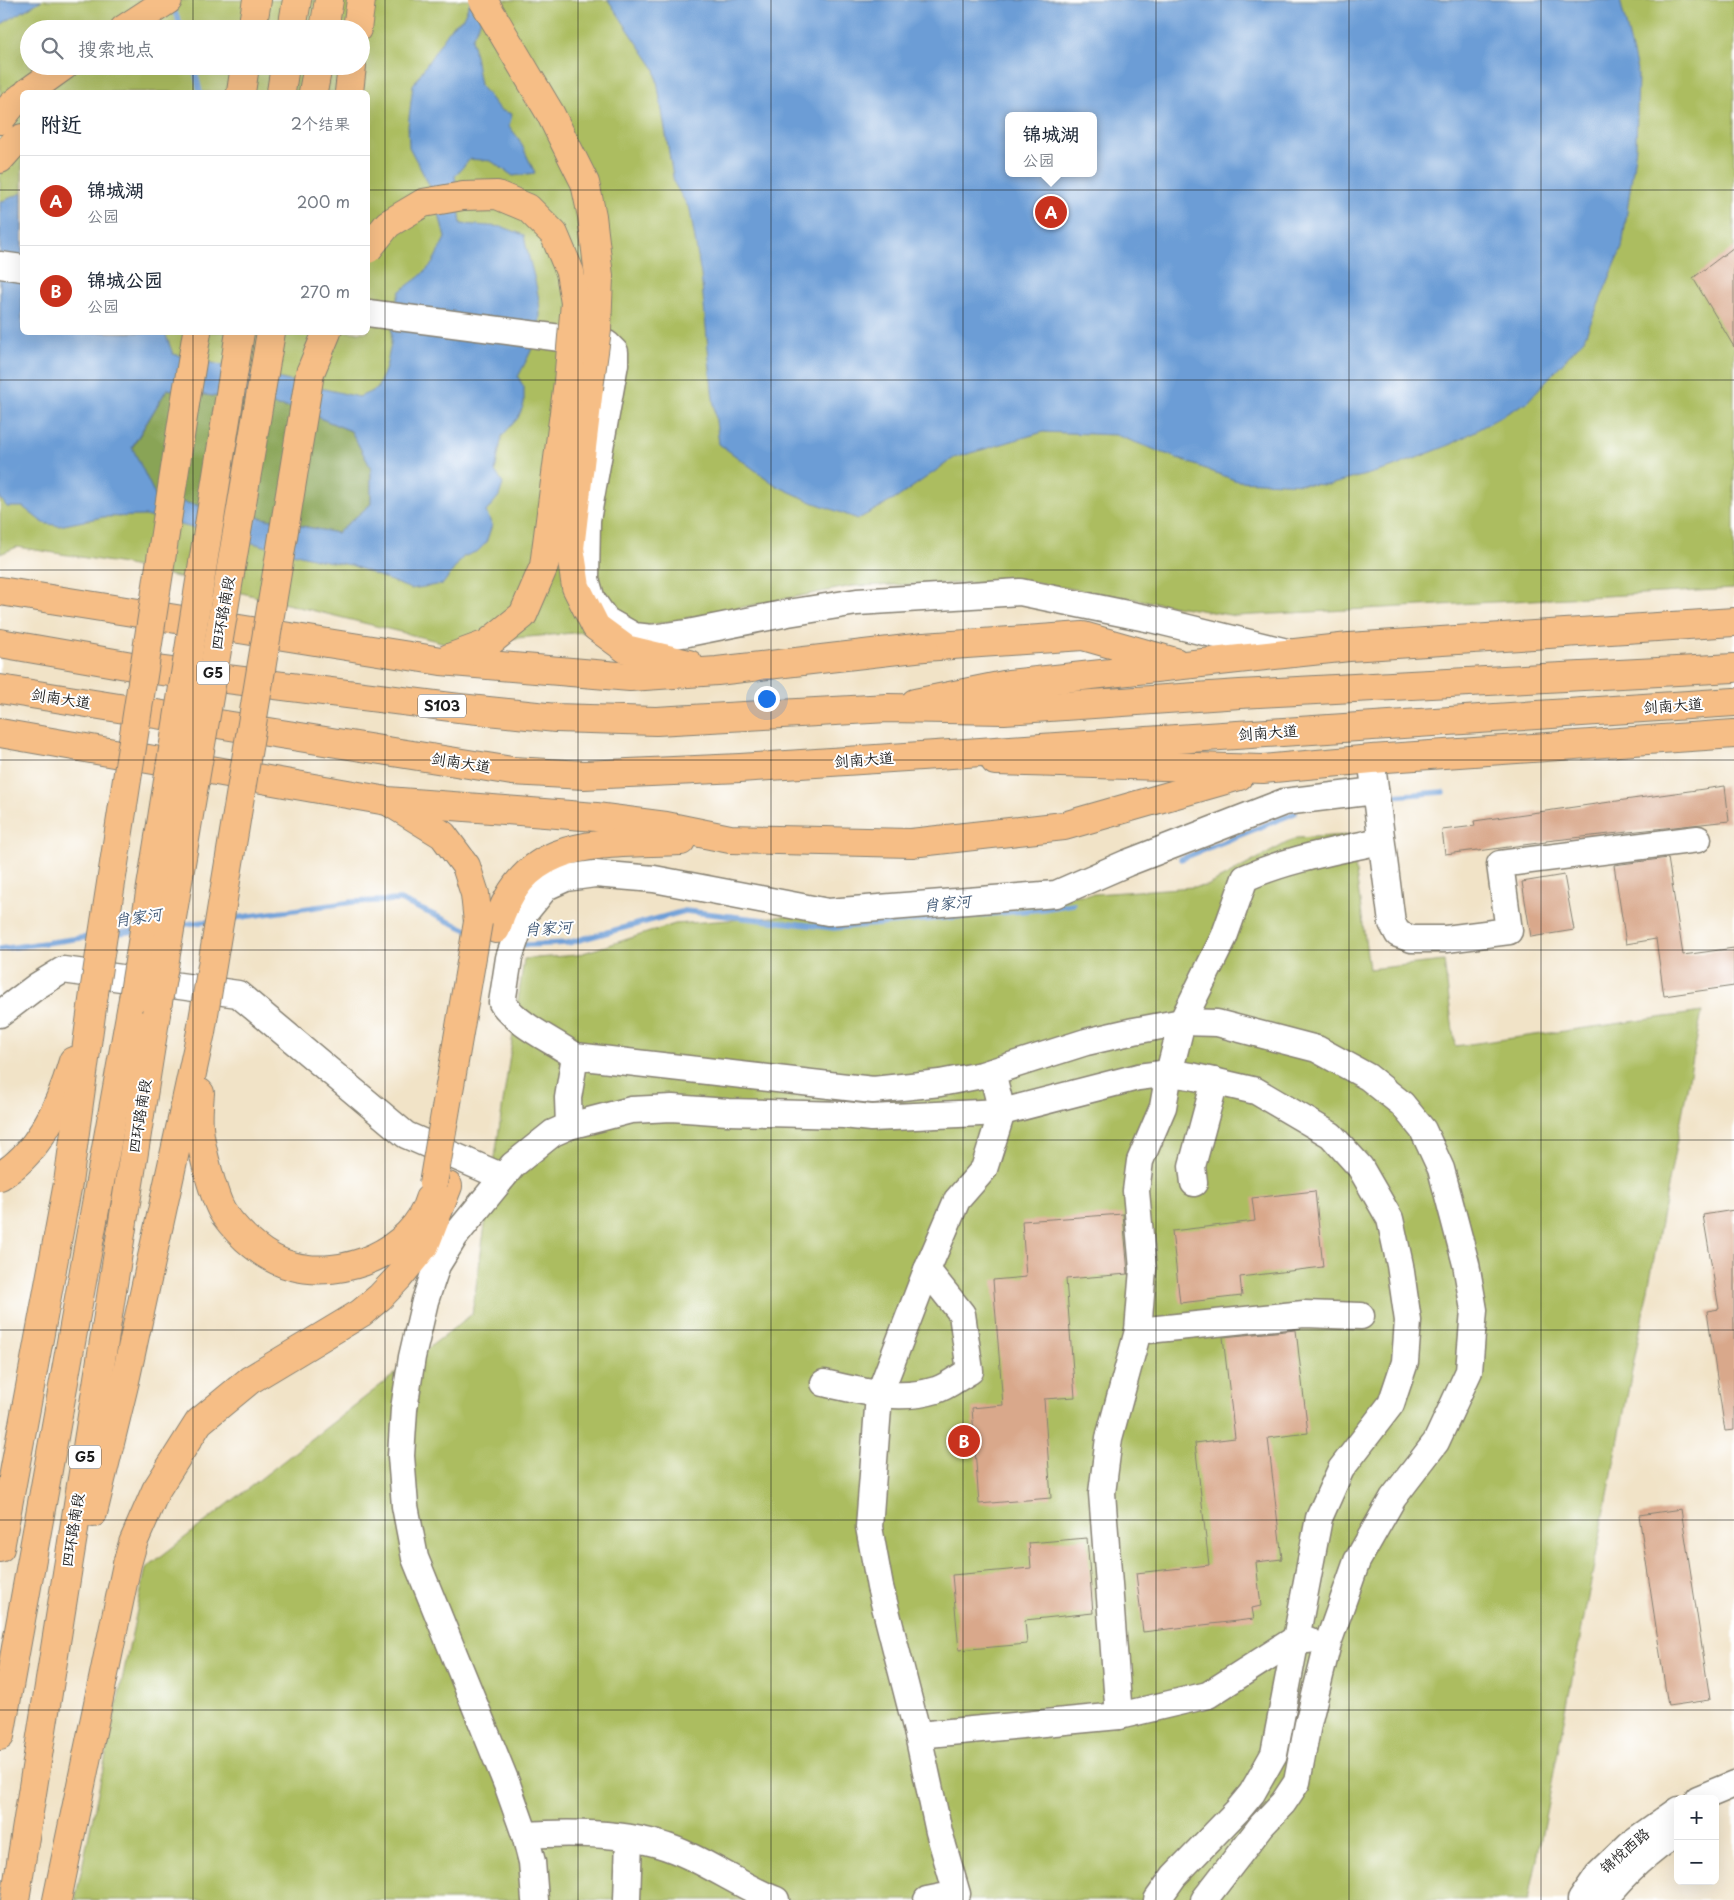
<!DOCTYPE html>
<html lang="zh">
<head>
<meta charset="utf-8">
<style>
  :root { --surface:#fff; --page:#f6f6f7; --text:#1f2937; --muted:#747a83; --line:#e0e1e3; --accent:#c8321e }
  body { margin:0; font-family:"Playpen Sans","LXGW WenKai TC",sans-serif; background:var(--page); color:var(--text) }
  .controls { position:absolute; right:15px; bottom:15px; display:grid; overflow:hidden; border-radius:8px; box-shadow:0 5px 20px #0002 }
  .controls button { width:45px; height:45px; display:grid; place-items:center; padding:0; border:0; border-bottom:1px solid var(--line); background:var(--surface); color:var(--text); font:25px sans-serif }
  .you { position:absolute; left:766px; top:698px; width:18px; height:18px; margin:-12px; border:4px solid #fff; border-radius:50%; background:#1a73e8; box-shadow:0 0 0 8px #1a73e833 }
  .badge { display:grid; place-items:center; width:32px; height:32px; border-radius:50%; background:var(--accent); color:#fff; font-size:16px; font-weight:700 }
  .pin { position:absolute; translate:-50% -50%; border:2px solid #fff; box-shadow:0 1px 5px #0006 }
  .popup { position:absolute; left:1005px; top:112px; width:92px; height:65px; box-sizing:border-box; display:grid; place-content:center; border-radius:8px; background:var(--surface); filter:drop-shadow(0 1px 4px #0005); font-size:16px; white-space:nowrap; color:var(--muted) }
  .popup b { font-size:19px; color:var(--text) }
  .popup::after { content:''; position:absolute; left:50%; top:100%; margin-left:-10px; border:10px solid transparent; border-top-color:var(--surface) }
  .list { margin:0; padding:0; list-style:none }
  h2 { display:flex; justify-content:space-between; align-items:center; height:65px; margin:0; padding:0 20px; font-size:21px }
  h2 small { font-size:16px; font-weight:400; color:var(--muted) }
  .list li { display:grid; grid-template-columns:32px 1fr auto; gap:15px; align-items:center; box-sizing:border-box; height:90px; padding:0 20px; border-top:1px solid var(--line) }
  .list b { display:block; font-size:19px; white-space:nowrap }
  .list p { margin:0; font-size:16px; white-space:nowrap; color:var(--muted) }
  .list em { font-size:16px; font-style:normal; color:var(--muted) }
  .icon { flex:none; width:28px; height:28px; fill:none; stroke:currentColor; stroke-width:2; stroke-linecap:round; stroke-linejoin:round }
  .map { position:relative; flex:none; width:1734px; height:1900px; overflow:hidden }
  .search { position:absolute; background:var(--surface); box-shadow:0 5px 20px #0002; left:20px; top:20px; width:350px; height:55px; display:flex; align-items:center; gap:12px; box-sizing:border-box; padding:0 18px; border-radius:28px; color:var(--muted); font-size:19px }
  .panel { position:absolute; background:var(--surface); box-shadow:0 5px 20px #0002; left:20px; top:90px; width:350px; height:245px; border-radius:8px }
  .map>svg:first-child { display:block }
</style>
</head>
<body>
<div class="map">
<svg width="1734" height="1900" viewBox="0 0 1734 1900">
  <rect width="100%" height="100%" fill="#fff"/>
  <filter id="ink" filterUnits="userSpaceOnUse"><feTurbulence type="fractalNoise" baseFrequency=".02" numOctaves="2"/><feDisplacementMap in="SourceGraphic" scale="10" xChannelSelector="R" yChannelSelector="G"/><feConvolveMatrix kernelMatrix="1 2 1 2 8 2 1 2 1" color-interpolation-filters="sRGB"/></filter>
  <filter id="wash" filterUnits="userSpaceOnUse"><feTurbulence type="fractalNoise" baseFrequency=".0096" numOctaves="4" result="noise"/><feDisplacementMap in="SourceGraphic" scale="20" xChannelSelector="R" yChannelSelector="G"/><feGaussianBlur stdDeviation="1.12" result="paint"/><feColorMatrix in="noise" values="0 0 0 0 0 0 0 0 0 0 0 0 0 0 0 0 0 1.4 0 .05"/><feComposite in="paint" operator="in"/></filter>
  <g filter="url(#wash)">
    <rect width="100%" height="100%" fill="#f1e3c7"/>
    <g fill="#acbd60" stroke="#646c3e" fill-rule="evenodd">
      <path d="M0,0H1734V589L1236,616L1031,582L852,586L641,627L449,644L124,564L17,547L0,554ZM29,29H361V66H29ZM22,92H368V332H22ZM1008,116H1094V173H1008Z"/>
      <polygon points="1351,835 1369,969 1444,961 1455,1046 1702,1012 1529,1900 75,1900 146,1568 472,1314 524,959 577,955 675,924 1207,886 1296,838"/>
    </g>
    <polygon fill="#89a456" stroke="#526039" points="167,389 298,409 351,431 371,468 371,504 337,533 156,497 132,448"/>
    <g fill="#6c9dd6" stroke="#445c79" fill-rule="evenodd">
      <polygon points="0,0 42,0 0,25"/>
      <path d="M471,0L481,20L472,38L480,85L500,110L512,114L509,126L519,139L535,173L513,176L491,161L470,159L455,176L461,224L503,227L524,235C528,261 540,288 540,315C540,337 528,357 518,377L524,387V404L518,418L502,436L495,471L503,484L499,496L486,512L492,525L486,543L478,551L463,557L443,584L411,589L351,565L320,560L145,516L103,517L59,526L43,523L23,507H7L0,498V202L22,193V332L165,333L173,354L359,397L377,389L386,368L391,344L392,314L400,291L419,277L432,264L445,238L434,194L409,147L408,126L413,85L452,26L463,18ZM167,389L298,409L351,431L371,468V504L337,533L156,497L132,447Z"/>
      <path d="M608,0H1620L1638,74L1636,147L1622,248L1584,339L1527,402L1452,444L1391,468L1329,485L1237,481L1116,435L1043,432L954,458L897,498L858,519L812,502L777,486L719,444L712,390L701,275L690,210L674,183L655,69ZM1008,116H1094V173H1008Z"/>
    </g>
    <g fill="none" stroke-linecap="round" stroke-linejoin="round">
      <g stroke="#6c9dd6" stroke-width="5.5">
        <polyline points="172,7 183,29"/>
        <polyline points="194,66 200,92"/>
        <polyline points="1392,796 1443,792"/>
        <polyline points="1181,859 1295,813"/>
        <polyline points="227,919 353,902 400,900 470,931"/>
        <polyline points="177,925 213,921"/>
        <polyline points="110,934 136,931"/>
        <polyline points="520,944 527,945 568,943 685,911 834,928 1043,909 1073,904"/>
        <polyline points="0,949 96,936"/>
      </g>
    </g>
    <g id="blocks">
      <g fill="#d9a88b">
        <polygon points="1734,247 1734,347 1693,278"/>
        <polygon points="1725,786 1729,821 1546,841 1546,842 1478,851 1478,850 1445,854 1442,830 1475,826 1474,821"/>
        <polygon points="1668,858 1683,955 1734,948 1734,986 1664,996 1656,939 1626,944 1614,865"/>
        <polygon points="1564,875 1574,930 1531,937 1522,882"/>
        <polygon points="1315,1191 1323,1267 1240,1277 1242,1296 1180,1303 1172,1231 1255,1221 1252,1198"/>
        <polygon points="1734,1210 1734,1430 1725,1431 1707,1311 1719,1309 1703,1215"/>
        <polygon points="1123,1214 1128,1274 1066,1279 1075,1397 1044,1399 1051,1498 979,1504 972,1408 1003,1405 993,1280 1026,1277 1022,1221"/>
        <polygon points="1296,1330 1308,1433 1268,1438 1282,1559 1256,1562 1261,1606 1252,1608 1254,1619 1143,1632 1136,1573 1209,1565 1195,1443 1235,1438 1223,1337"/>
        <polygon points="1681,1509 1710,1700 1668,1706 1639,1515"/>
        <polygon points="1087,1538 1093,1613 1025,1620 1027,1644 959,1650 952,1575 1031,1568 1029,1543"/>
      </g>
    </g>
  </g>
  <g filter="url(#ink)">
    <use href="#blocks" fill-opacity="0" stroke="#868072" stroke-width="1"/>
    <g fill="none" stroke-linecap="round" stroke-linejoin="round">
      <defs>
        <g id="minor">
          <polyline points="0,265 22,268"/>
          <polyline points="368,313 607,344 615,352 615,364 587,520 586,579 592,600 606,620 634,636 652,638 688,633 788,613 857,602 1020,592 1151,619 1287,652"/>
          <polyline points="1373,773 1392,923 1398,934 1412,939 1446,939 1509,931 1500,864 1698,839"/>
          <polyline points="0,1014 37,986 63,970 238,994 406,1135 503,1177"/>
          <polyline points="569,1126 568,1098 575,1056"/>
          <polyline points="1194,1183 1192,1166 1215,1081"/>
          <polyline points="1138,1331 1304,1314 1361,1316"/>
          <path d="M824,1383C861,1391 898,1402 936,1390C947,1387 959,1377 970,1371L962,1314L927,1270"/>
          <path d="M1119,1716L1102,1493L1109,1438L1138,1331L1143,1269L1136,1191L1140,1161L1163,1107L1169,1073L1182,1022L1224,937L1245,878C1288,859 1335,851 1380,841"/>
          <polyline points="918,1735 1119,1716 1208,1695 1297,1638 1308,1640"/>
          <polyline points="1698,1799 1734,1784"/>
          <path d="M525,1835C569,1832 616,1832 658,1844C700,1856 737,1885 776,1900"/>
          <polyline points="535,1900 532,1862 525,1835 508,1787 415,1558 405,1506 401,1456 404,1409 412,1357 425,1301 437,1265 455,1236 513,1165 553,1133 569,1126 631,1110 672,1108 728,1112 844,1115 871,1118 1002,1112 1138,1077 1169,1073 1191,1076 1256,1091 1331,1135 1360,1167 1390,1219 1400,1265 1408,1321 1405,1362 1391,1404 1341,1469 1319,1518 1274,1754 1252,1793 1238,1810 1174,1876 1157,1900"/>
          <polyline points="627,1900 629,1839"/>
          <polyline points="927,1900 957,1894 939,1832 918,1735 880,1587 869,1527 879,1395 927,1270 957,1200 984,1169 1002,1112 992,1072"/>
          <path d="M1204,1900L1262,1825L1283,1803L1297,1782L1308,1724L1328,1643L1357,1561L1393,1498L1436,1442L1469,1371L1474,1310L1466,1264L1441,1169L1423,1130L1402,1104L1368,1077L1317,1049L1217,1023L1182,1022L1134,1031L1086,1042L982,1075L940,1083L873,1090L575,1056C549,1038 522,1028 502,1003L509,958L524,914L546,887L566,878L595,874L654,879L828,912L1056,894L1127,863L1284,802L1375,791"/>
          <polyline points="1581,1900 1598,1875 1630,1844 1678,1810"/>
          <path d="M1604,1900C1625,1873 1650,1851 1678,1832"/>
        </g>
        <g id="major">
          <polyline points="924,647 1083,636 1175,662"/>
          <polyline points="915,703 1009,684 1349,647 1734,622"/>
          <polyline points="995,761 1263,769 1372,759 1734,734"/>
          <polyline points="911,843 1064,826 1239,776"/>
        </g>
        <g id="highway">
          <polyline points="124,29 168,0"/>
          <polyline points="252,29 257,0"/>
          <polyline points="292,29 297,0"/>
          <polyline points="324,29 329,0"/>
          <polyline points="357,29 361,0"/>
          <polyline points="28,92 64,66"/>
          <polyline points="241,92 245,66"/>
          <polyline points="281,92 285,66"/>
          <polyline points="313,92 318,66"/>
          <polyline points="349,92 352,66"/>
          <polyline points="0,120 12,105 22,97"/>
          <polyline points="0,159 16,141 22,138"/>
          <polyline points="310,373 327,332"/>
          <polyline points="589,388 570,548 576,587 596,627 626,649 689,664"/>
          <polyline points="185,404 197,332"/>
          <polyline points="0,591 441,661 630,677 717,671 924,647"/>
          <polyline points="0,643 155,670 459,708 556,718 656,721 888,708 1004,710 1240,694 1734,668"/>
          <polyline points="449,658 487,644 523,615 544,566 568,382"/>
          <polyline points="0,689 512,771 584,775 740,768 1734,702"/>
          <polyline points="0,733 387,801 596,817 666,826 730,839 911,843"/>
          <polyline points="391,803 443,835 466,866 475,894 478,922"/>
          <path d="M496,929C522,834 601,845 681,841"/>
          <path d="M200,1093C199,1104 198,1116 199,1127C200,1144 214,1200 224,1214C240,1236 265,1259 292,1266C342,1280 414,1252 429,1199"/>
          <path d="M0,1176C39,1153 61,1103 73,1061"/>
          <polyline points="93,1513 125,1381 201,1032"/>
          <polyline points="0,1548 68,1183 94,993"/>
          <polyline points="0,1736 133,999"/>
          <polyline points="15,1900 156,1014"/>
          <polyline points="57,1900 127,1564 133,1543 156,1490 199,1422 250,1380 343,1324 361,1313 380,1297 399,1277 425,1245 448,1186"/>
        </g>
      </defs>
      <use href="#minor" stroke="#868072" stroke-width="29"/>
      <use href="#major" stroke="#868072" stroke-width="30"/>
      <use href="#highway" stroke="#868072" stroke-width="30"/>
      <use href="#minor" stroke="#fff" stroke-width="26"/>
      <use href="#major" stroke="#f6be86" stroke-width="28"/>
      <use href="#highway" stroke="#f6be86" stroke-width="28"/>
      <defs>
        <g id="highway-bridge">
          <polyline points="483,0 550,113 585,183 592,216 599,276 597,330 589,388"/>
          <polyline points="368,249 388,224 423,203 463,196 497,195 528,208 554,234 570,272 575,303 568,382"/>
          <polyline points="94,993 185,404"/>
          <polyline points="133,999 240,332"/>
          <polyline points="156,1014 190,809 271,332"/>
          <polyline points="201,1032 310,373"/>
          <polyline points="433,1184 478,922"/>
        </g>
      </defs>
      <use href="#highway-bridge" stroke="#868072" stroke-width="30" stroke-linecap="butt"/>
      <use href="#highway-bridge" stroke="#f6be86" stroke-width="28"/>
    </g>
  </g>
  <path fill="none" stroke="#1c1c1c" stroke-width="1" stroke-opacity="0.55" d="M193,0V29M385,0V1900M578,0V1900M771,0V1900M963,0V1900M1156,0V1900M1349,0V1900M1541,0V1900M193,66V92M0,190H22M368,190H1734M193,332V1900M0,380H1734M0,570H1734M0,760H1734M0,950H1734M0,1140H1734M0,1330H1734M0,1520H1734M0,1710H1734"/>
  <g text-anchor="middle" stroke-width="4" stroke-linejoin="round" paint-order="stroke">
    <g fill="#fff" stroke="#606060" stroke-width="1">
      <rect x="197" y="661.5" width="32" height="23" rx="4"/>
      <rect x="418" y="694.5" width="48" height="23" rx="4"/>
      <rect x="69" y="1445.5" width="32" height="23" rx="4"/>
    </g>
    <g font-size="14" font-weight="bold" fill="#1c1c1c">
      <text x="213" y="678">G5</text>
      <text x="442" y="711">S103</text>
      <text x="85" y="1462">G5</text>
    </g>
    <g font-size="15" fill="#1c1c1c" stroke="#fff">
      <text transform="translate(223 613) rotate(-80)" y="5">四环路南段</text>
      <text transform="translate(61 699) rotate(9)" y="5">剑南大道</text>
      <text transform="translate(1673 706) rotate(-4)" y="5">剑南大道</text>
      <text transform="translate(1268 733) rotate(-4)" y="5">剑南大道</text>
      <text transform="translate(864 760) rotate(-4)" y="5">剑南大道</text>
      <text transform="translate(461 763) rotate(9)" y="5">剑南大道</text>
      <text transform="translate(140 1116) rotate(-81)" y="5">四环路南段</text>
      <text transform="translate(73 1530) rotate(-81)" y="5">四环路南段</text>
      <text transform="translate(1625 1851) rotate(-41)" y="5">锦悦西路</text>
    </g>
    <g font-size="16" font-style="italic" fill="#445c79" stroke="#fff">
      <text transform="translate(947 903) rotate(-6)" y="6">肖家河</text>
      <text transform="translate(138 917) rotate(-8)" y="6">肖家河</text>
      <text transform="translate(548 928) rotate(-3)" y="6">肖家河</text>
    </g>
  </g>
</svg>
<div class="controls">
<button>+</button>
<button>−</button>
</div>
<div class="you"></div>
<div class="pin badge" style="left:1051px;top:212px">A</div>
<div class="popup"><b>锦城湖</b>公园</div>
<div class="pin badge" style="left:964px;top:1441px">B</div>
<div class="search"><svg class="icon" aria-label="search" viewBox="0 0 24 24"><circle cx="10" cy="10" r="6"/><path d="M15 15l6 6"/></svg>搜索地点</div>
<section class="panel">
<h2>附近<small>2个结果</small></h2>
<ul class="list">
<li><span class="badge">A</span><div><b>锦城湖</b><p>公园</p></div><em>200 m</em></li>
<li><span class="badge">B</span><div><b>锦城公园</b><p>公园</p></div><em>270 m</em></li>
</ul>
</section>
</div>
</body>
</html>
